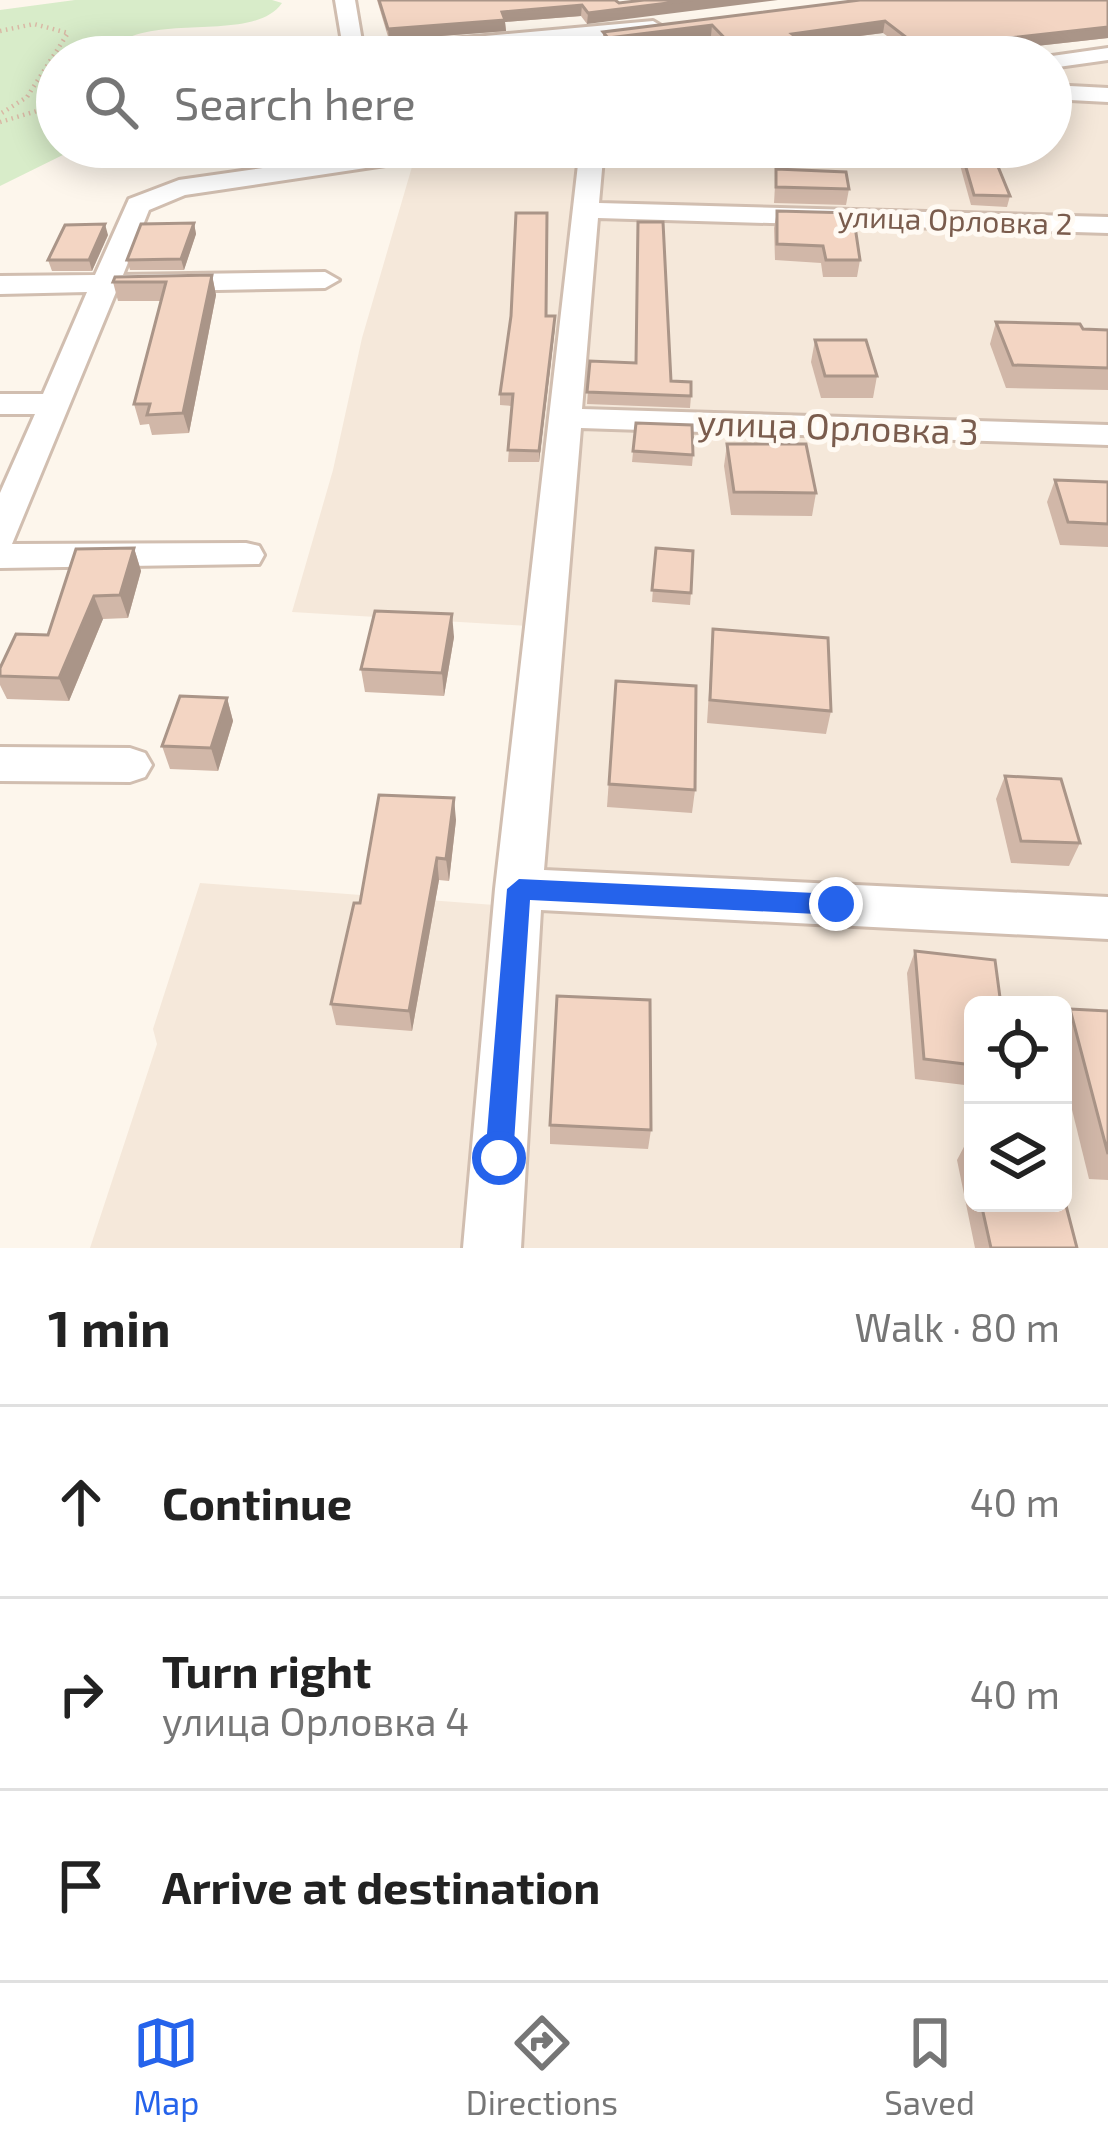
<!DOCTYPE html>
<html lang="en">
<head>
<meta charset="utf-8">
<style>
  :root { --surface:#fff; --page:#f6f6f6; --text:#222; --muted:#767676; --line:#e0e0e0; --accent:#2563eb }
  body { margin:0; font-family:"Exo 2",sans-serif; background:var(--page); color:var(--text) }
  .controls { position:absolute; right:36px; bottom:36px; display:grid; overflow:hidden; border-radius:18px; box-shadow:0 6px 30px #0003 }
  .controls button { width:108px; height:108px; display:grid; place-items:center; padding:0; border:0; border-bottom:3px solid var(--line); background:var(--surface); color:var(--text); font:60px sans-serif }
  .stop { position:absolute; width:36px; height:36px; margin:-27px; border:9px solid #2563eb; border-radius:50%; background:#fff }
  .stop.end { background:#2563eb; border-color:#fff; box-shadow:0 3px 12px #0008 }
  .list { margin:0; padding:0; list-style:none }
  h2 { display:flex; justify-content:space-between; align-items:center; height:156px; margin:0; padding:0 48px; font-size:51px }
  h2 small { font-size:39px; font-weight:400; color:var(--muted) }
  .list li { display:grid; grid-template-columns:78px 1fr auto; gap:36px; align-items:center; box-sizing:border-box; height:192px; padding:0 48px; border-top:3px solid var(--line) }
  .list b { display:block; font-size:45px; white-space:nowrap }
  .list p { margin:0; font-size:39px; white-space:nowrap; color:var(--muted) }
  .list em { font-size:39px; font-style:normal; color:var(--muted) }
  .icon { flex:none; width:66px; height:66px; fill:none; stroke:currentColor; stroke-width:2; stroke-linecap:round; stroke-linejoin:round }
  .map { position:relative; flex:none; width:1108px; height:1248px; overflow:hidden }
  .search { position:absolute; background:var(--surface); box-shadow:0 6px 30px #0003; left:36px; right:36px; top:36px; height:132px; display:flex; align-items:center; gap:30px; box-sizing:border-box; padding:0 42px; border-radius:66px; color:var(--muted); font-size:45px }
  .sheet { height:732px; background:var(--surface) }
  nav { display:flex; justify-content:space-around; align-items:center; box-sizing:border-box; height:168px; border-top:3px solid var(--line); background:var(--surface); font-size:33px; color:var(--muted) }
  nav a { display:grid; justify-items:center; gap:6px }
  nav .on { color:var(--accent) }
  .map>svg:first-child { display:block }
</style>
</head>
<body>
<div class="map">
<svg width="1108" height="1248" viewBox="0 0 1108 1248">
  <rect width="100%" height="100%" fill="#fdf6ec"/>
  <path fill="#f5e8da" fill-rule="evenodd" d="M1108,59V1248H90L157,1044L153,1029L200,883L508,906L544,627L292,612L333,470L362,338L416,153L470,147H1051V67ZM973,1005H1063V1203H973Z"/>
  <path fill="#d8ecc9" d="M75,0H272L282,3C252,46 143,8 108,53L112,57H57V147H79L0,186V10Z"/>
  <g fill="none" stroke-linecap="round" stroke-linejoin="round">
    <defs>
      <g id="street">
        <polygon points="335,0 355,0 363,47 653,21 663,27 653,33 390,57 308,57 319,51 343,48"/>
        <polygon points="1108,48 1108,60 1051,68 1051,57 1045,57"/>
        <polygon points="1051,85 1108,88 1108,102 1051,99"/>
        <polygon points="409,147 471,147 459,154 185,195 149,210 123,275 325,272 339,280 325,288 116,292 12,544 246,543 259,546 264,555 259,564 0,568 0,493 35,414 0,414 0,394 43,394 87,292 0,294 0,276 95,275 129,199 179,180"/>
        <polygon points="580,147 604,147 599,203 1108,217 1108,233 598,218 582,409 1108,425 1108,445 581,428 544,870 1108,897 1108,939 541,910 521,1248 463,1248 495,889"/>
        <polygon points="0,747 130,748 145,753 152,765 145,777 130,782 0,781"/>
      </g>
    </defs>
    <use href="#street" stroke="#d1beb0" stroke-width="6"/>
    <g stroke="#d9b8a5" stroke-width="4.5" stroke-dasharray="1.5 4.5" stroke-linecap="butt">
      <polyline points="0,31 34,24 68,33 27,97 0,114"/>
      <polyline points="0,122 57,105"/>
    </g>
    <use href="#street" fill="#fff" fill-rule="evenodd"/>
  </g>
  <g fill="#d1b7a8">
    <polygon points="377,0 615,0 587,24 581,16 505,22 506,31 389,40"/>
    <polygon points="860,0 1108,38 937,57 915,57 883,33 804,43 818,57 731,57 711,36 607,49 603,43 603,32"/>
    <polygon points="955,147 990,147 1010,196 1007,207 971,205"/>
    <polygon points="776,169 849,189 846,205 774,203"/>
    <polygon points="777,211 860,260 857,277 823,277 821,263 775,260 774,228"/>
    <polygon points="194,223 196,234 184,270 130,270 127,260"/>
    <polygon points="108,235 92,271 52,271 48,260"/>
    <polygon points="212,275 216,295 189,433 152,435 149,424 140,425 134,404 161,301 118,301 113,282"/>
    <polygon points="546,316 555,327 539,462 508,462 512,406 500,405 500,394"/>
    <polygon points="996,322 1108,330 1108,390 1006,388 990,344"/>
    <polygon points="815,340 877,376 873,398 821,398 811,362"/>
    <polygon points="590,361 671,381 691,396 690,408 587,404"/>
    <polygon points="636,423 693,455 692,466 632,462"/>
    <polygon points="727,444 816,493 812,516 731,515 724,466"/>
    <polygon points="1055,480 1108,482 1108,547 1060,545 1047,502"/>
    <polygon points="134,548 141,571 128,618 103,619 69,701 7,699 0,685 0,668 48,635"/>
    <polygon points="656,548 691,593 690,605 652,602"/>
    <polygon points="713,629 831,711 826,734 707,723"/>
    <polygon points="454,637 444,696 365,692 361,669"/>
    <polygon points="616,681 695,790 692,813 607,807"/>
    <polygon points="227,698 233,721 218,771 170,769 162,746"/>
    <polygon points="1005,776 1080,843 1069,866 1011,863 996,799"/>
    <polygon points="456,820 449,881 439,880 412,1031 336,1025 331,1004 360,903"/>
    <polygon points="915,951 973,1005 973,1086 915,1079 907,973"/>
    <polygon points="1070,1009 1108,1011 1108,1180 1089,1179 1063,1073 1063,1022"/>
    <polygon points="550,1125 651,1130 648,1149 550,1144"/>
    <polygon points="967,1141 973,1141 973,1203 1063,1203 1077,1248 975,1248 957,1160"/>
  </g>
  <g fill="#aa9588">
    <polygon points="692,0 778,0 587,24 588,13"/>
    <polygon points="582,5 581,16 505,22 506,31 389,40 388,29 502,12"/>
    <polygon points="885,21 883,33 790,45 792,34"/>
    <polygon points="712,25 711,36 607,49 608,38"/>
    <polygon points="1108,27 1108,38 937,57 918,57 920,48"/>
    <polygon points="437,51 438,57 395,57 395,55"/>
    <polygon points="194,223 196,234 184,270 181,259"/>
    <polygon points="105,224 108,235 92,271 89,260"/>
    <polygon points="212,275 216,295 189,433 183,413"/>
    <polygon points="555,316 555,327 539,462 539,451"/>
    <polygon points="134,548 141,571 128,618 120,595"/>
    <polygon points="94,596 103,619 69,701 59,678"/>
    <polygon points="452,614 454,637 444,696 442,673"/>
    <polygon points="227,698 233,721 218,771 211,748"/>
    <polygon points="454,798 456,820 449,881 446,859"/>
    <polygon points="437,858 439,880 412,1031 409,1011"/>
  </g>
  <g fill="#f3d5c3" stroke="#aa9588" stroke-width="3">
    <polygon points="379,0 615,0 619,3 644,0 692,0 588,13 582,5 502,12 505,20 388,29"/>
    <polygon points="860,0 1108,0 1108,27 920,48 885,21 792,34 818,54 788,57 743,57 712,25 608,38 603,32"/>
    <polygon points="394,50 437,51 395,55"/>
    <polygon points="960,147 990,147 1010,196 974,195"/>
    <polygon points="776,169 846,172 849,189 776,187"/>
    <polygon points="777,211 853,213 860,260 826,260 823,246 777,244"/>
    <polygon points="516,213 547,213 546,316 555,316 539,451 508,450 513,394 500,394 511,316"/>
    <polygon points="638,222 663,222 671,381 691,382 691,396 587,392 590,361 636,363"/>
    <polygon points="194,223 181,259 127,260 141,224"/>
    <polygon points="105,224 89,260 48,260 65,225"/>
    <polygon points="212,275 183,413 147,415 150,404 134,404 166,282 113,282 115,277"/>
    <polygon points="996,322 1080,324 1083,329 1108,330 1108,368 1013,365"/>
    <polygon points="815,340 866,340 877,376 825,376"/>
    <polygon points="636,423 692,425 693,455 633,451"/>
    <polygon points="727,444 806,444 816,493 734,492"/>
    <polygon points="1055,480 1108,482 1108,524 1068,522"/>
    <polygon points="134,548 120,595 94,596 59,678 0,676 0,668 16,634 48,635 76,549"/>
    <polygon points="656,548 693,551 691,593 652,590"/>
    <polygon points="375,611 452,614 442,673 361,669"/>
    <polygon points="713,629 828,638 831,711 710,700"/>
    <polygon points="616,681 696,686 695,790 609,784"/>
    <polygon points="180,696 227,698 211,748 162,746"/>
    <polygon points="1005,776 1061,779 1080,843 1021,841"/>
    <polygon points="379,795 454,798 446,859 437,858 409,1011 331,1004 354,903 360,903"/>
    <polygon points="915,951 995,960 1001,1005 973,1005 973,1065 924,1059"/>
    <polygon points="557,996 650,1000 651,1130 550,1125"/>
    <polygon points="1070,1009 1108,1011 1108,1154"/>
    <polygon points="967,1141 973,1141 973,1167"/>
    <polygon points="1063,1194 1077,1248 991,1248 981,1203 1063,1203"/>
  </g>
  <polygon fill="#2563eb" points="519,879 836,894 848,904 836,915 530,900 513,1158 509,1168 499,1172 489,1168 485,1158 507,889"/>
  <g text-anchor="middle" stroke-width="10" stroke-linejoin="round" paint-order="stroke">
    <g font-size="30" fill="#7a5c4d" stroke="#fffaf3">
      <text transform="translate(955 221) rotate(2)" y="10">улица Орловка 2</text>
    </g>
    <g font-size="36" fill="#7a5c4d" stroke="#fffaf3">
      <text transform="translate(838 427) rotate(2)" y="13">улица Орловка 3</text>
    </g>
  </g>
</svg>
<div class="controls">
<button><svg class="icon" aria-label="locate" viewBox="0 0 24 24"><circle cx="12" cy="12" r="6"/><path d="M12 2v4M12 18v4M2 12h4M18 12h4"/></svg></button>
<button><svg class="icon" aria-label="layers" viewBox="0 0 24 24"><path d="M12 4l9 5-9 5-9-5zM3 14l9 5 9-5"/></svg></button>
</div>
<div class="stop" style="left:499px;top:1158px"></div>
<div class="stop end" style="left:836px;top:904px"></div>
<div class="search"><svg class="icon" aria-label="search" viewBox="0 0 24 24"><circle cx="10" cy="10" r="6"/><path d="M15 15l6 6"/></svg>Search here</div>
</div>
<section class="sheet">
<h2>1 min<small>Walk · 80 m</small></h2>
<ul class="list">
<li><svg class="icon" aria-label="ahead" viewBox="0 0 24 24"><path d="M12 20V5M6 11l6-6 6 6"/></svg><div><b>Continue</b></div><em>40 m</em></li>
<li><svg class="icon" aria-label="right" viewBox="0 0 24 24"><path d="M7 20v-9h11M14 6l5 5-5 5"/></svg><div><b>Turn right</b><p>улица Орловка 4</p></div><em>40 m</em></li>
<li><svg class="icon" aria-label="arrive" viewBox="0 0 24 24"><path d="M6 21V4h12l-3 4 3 4H6"/></svg><div><b>Arrive at destination</b></div></li>
</ul>
</section>
<nav>
<a class="on"><svg class="icon" aria-label="map" viewBox="0 0 24 24"><path d="M3 6l6-2 6 2 6-2v14l-6 2-6-2-6 2zM9 4v14M15 6v14"/></svg>Map</a>
<a><svg class="icon" aria-label="directions" viewBox="0 0 24 24"><path d="M12 3l9 9-9 9-9-9zM9 14v-3h6M13 9l2 2-2 2"/></svg>Directions</a>
<a><svg class="icon" aria-label="saved" viewBox="0 0 24 24"><path d="M7 4h10v16l-5-4-5 4z"/></svg>Saved</a>
</nav>
</body>
</html>
